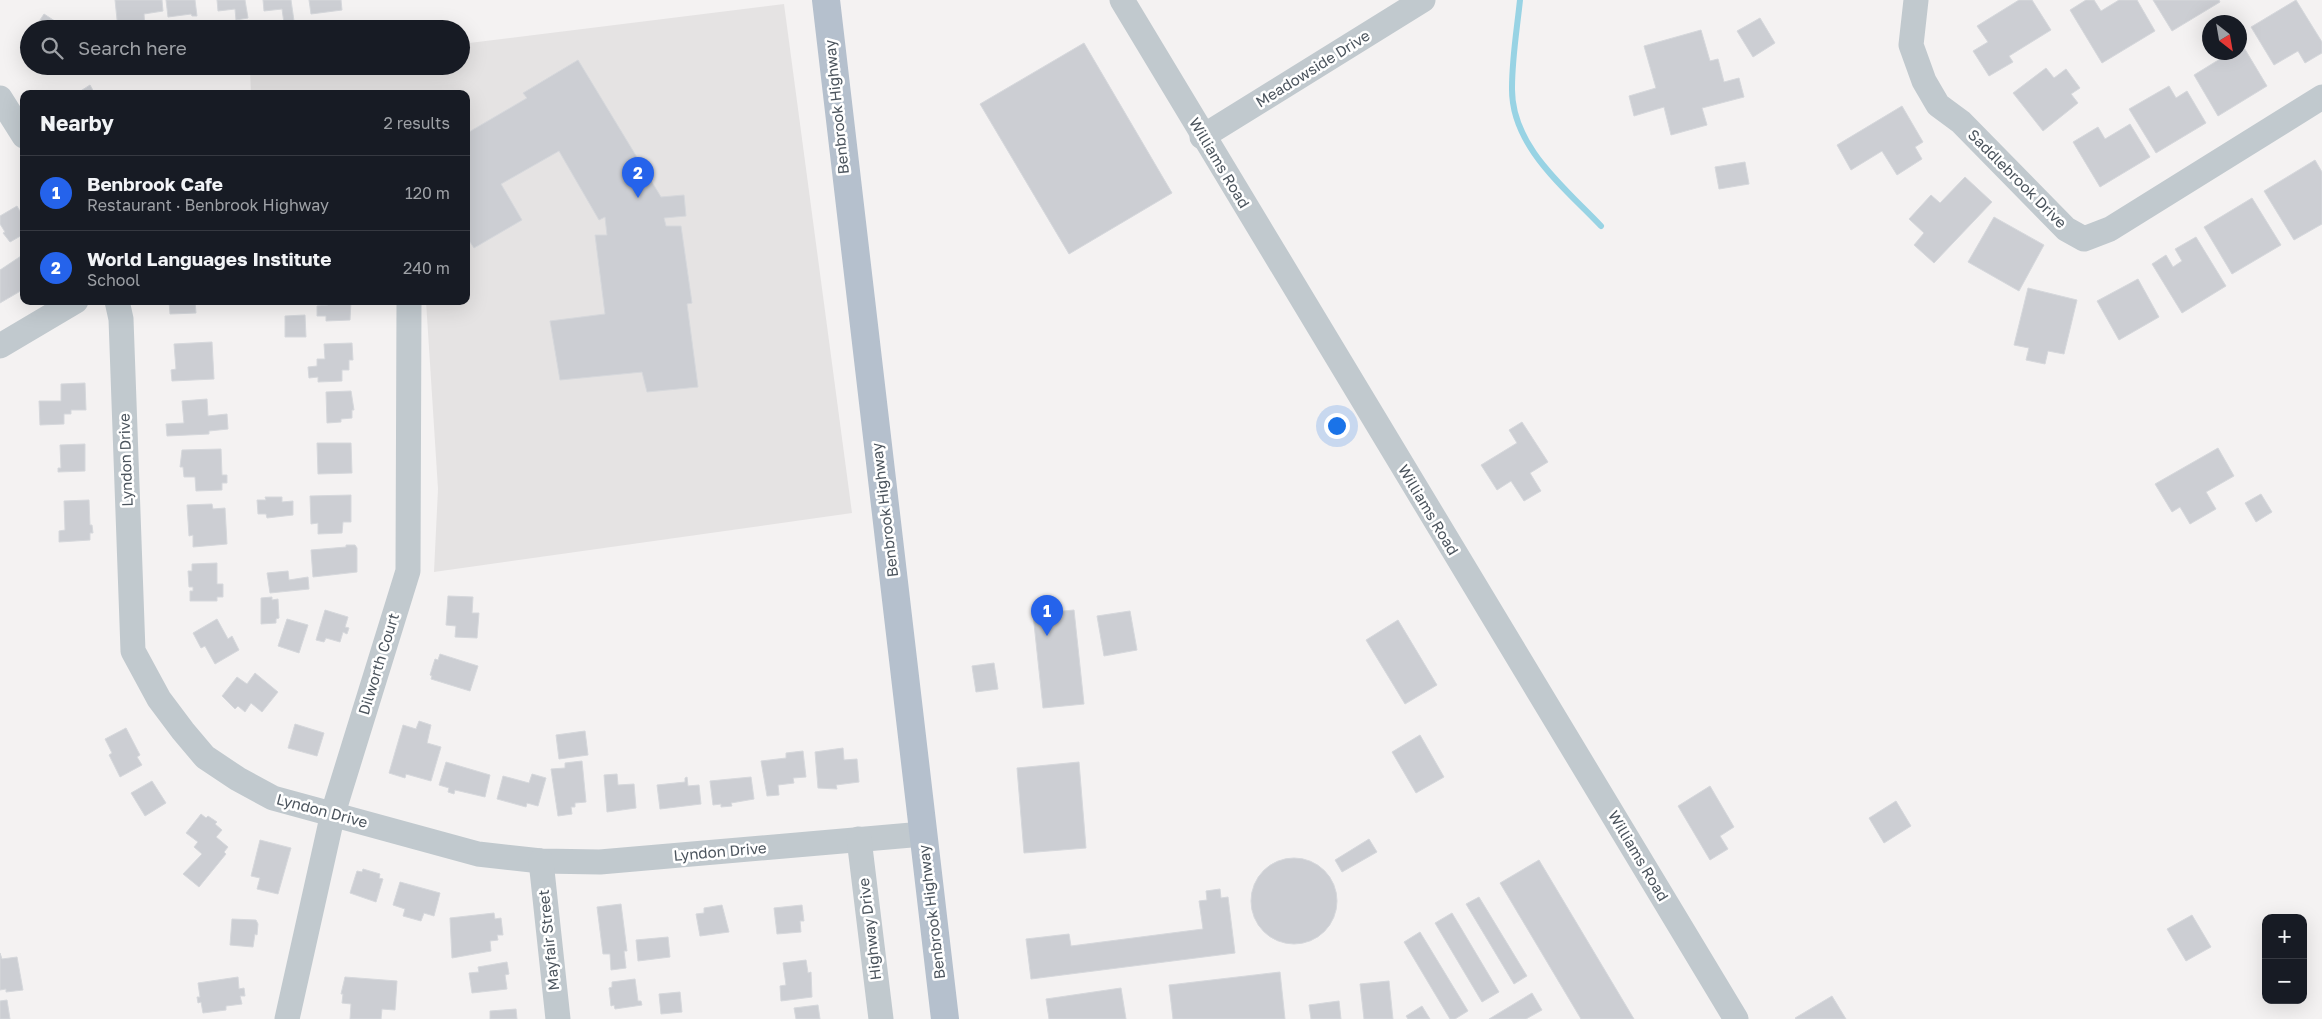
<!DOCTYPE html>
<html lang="en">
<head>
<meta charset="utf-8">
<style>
  :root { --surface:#171b24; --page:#242831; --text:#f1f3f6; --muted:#9ea1a6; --line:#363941; --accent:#2563eb }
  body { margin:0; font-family:"Golos Text",sans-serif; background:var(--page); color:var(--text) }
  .controls { position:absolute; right:15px; bottom:15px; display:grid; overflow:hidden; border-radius:10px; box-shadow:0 5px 20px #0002 }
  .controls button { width:45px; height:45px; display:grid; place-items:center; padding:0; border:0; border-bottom:1px solid var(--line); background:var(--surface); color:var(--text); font:25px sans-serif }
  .compass { position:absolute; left:2202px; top:15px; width:45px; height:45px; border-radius:50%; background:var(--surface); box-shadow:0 5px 20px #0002; rotate:149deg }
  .you { position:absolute; left:1336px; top:425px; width:18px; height:18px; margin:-12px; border:4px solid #fff; border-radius:50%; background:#1a73e8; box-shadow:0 0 0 8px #1a73e833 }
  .badge { display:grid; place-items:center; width:32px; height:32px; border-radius:50%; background:var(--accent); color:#fff; font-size:16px; font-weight:700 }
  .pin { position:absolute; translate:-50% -41px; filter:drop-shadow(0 1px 2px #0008) }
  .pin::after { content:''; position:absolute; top:26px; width:18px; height:15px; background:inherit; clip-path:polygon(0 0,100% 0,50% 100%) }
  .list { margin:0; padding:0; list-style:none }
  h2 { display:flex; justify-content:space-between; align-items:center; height:65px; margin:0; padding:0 20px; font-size:21px }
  h2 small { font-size:16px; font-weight:400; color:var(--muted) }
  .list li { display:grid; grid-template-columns:32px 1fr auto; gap:15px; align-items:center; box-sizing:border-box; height:75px; padding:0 20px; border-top:1px solid var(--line) }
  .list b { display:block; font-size:19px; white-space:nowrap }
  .list p { margin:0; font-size:16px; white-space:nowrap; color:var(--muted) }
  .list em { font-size:16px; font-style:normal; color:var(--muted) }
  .icon { flex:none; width:28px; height:28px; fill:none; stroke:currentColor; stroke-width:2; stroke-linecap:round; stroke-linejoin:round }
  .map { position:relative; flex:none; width:2322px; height:1019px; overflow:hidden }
  .search { position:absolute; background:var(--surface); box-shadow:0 5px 20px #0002; left:20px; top:20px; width:450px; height:55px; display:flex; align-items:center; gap:12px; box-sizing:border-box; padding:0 18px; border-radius:28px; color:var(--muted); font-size:19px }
  .panel { position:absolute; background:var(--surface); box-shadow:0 5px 20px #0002; left:20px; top:90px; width:450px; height:215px; border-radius:10px }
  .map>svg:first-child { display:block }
</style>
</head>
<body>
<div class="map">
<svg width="2322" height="1019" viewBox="0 0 2322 1019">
  <rect width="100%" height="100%" fill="#f4f2f2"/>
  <polygon fill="#e5e3e3" points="784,4 852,513 434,572 438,489 426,301 466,301 466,94 251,94 250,70 278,66 461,66 461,44"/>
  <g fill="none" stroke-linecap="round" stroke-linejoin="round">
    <path stroke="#98d3e4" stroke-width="6" d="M1520,0C1517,29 1512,58 1512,88C1511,146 1565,188 1601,226"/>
  </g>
  <g fill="#ccced3" stroke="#d6d8dc">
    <polygon points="115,0 162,0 163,11 144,14 145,29 118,29"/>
    <polygon points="166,0 195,0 197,16 192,16 191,14 168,17"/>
    <polygon points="217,0 245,0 248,18 236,20 235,9 218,11"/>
    <polygon points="263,0 291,0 294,21 284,23 282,9 264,11"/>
    <polygon points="309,0 341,0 342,10 311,14"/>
    <polygon points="2019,0 2032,0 2051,30 2009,56 2013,62 1989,76 1973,51 1988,42 1977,26"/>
    <polygon points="2086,0 2094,0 2101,11 2119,0 2137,0 2155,31 2102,63 2070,10"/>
    <polygon points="2153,0 2219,0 2220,2 2172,31"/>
    <polygon points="2296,0 2322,42 2322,53 2305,63 2298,51 2274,65 2251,27"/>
    <polygon points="44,14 64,27 63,29 34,29"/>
    <polygon points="1760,18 1775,43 1753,57 1737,31"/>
    <polygon points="1701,30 1710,61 1718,59 1724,82 1739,78 1744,97 1702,108 1707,125 1671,135 1664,107 1634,116 1629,96 1656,88 1644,46"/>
    <polygon points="2240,41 2267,86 2218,116 2194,75 2220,59 2216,52 2240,52"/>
    <polygon points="1084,43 1172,193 1069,254 980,104"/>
    <polygon points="578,60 661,197 684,195 686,216 664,218 666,226 681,226 692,303 687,304 698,387 647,392 642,372 560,380 550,321 605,314 595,235 607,235 605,217 599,220 559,151 501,184 522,220 474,248 466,236 466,127 469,132 527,98 523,93"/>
    <polygon points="2046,68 2054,78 2066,69 2080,88 2071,94 2078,103 2043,131 2013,93"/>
    <polygon points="90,85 95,94 80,94 79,92"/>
    <polygon points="2169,86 2176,98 2187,91 2206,123 2156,153 2129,109"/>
    <polygon points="1902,106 1923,142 1915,147 1922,159 1897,175 1882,151 1851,170 1837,145"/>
    <polygon points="2130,124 2150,157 2100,187 2073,142 2098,127 2105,139"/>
    <polygon points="2315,160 2322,172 2322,224 2294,240 2264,191"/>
    <polygon points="1745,162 1749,184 1719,189 1715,167"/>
    <polygon points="1965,177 1992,202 1934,263 1914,245 1924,233 1909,219 1931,195 1940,203"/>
    <polygon points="2252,198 2281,245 2232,274 2204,227"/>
    <polygon points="17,206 21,213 24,211 24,234 10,242 3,233 5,232 0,224 0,216"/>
    <polygon points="1994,217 2044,245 2019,291 1968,262"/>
    <polygon points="2196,237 2226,286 2182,313 2152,264 2166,255 2173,267 2182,261 2175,249"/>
    <polygon points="24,254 24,289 0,303 0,270"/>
    <polygon points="2138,279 2159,317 2119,340 2097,301"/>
    <polygon points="2028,288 2077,300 2064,354 2048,351 2045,364 2026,360 2029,348 2014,345"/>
    <polygon points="169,301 195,301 196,313 170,314"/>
    <polygon points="328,301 351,301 350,320 326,321 326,316 317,316 317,306 328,305"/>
    <polygon points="305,315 306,337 285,337 285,316"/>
    <polygon points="212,342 214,379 172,381 171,370 176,369 174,344"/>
    <polygon points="352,343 353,360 349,360 349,370 342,370 342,381 318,382 318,377 309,378 308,367 317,366 317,359 325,359 324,344"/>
    <polygon points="85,383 86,410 71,410 71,414 64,414 64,424 40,425 39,401 61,401 61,384"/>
    <polygon points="351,391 354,410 352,410 352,418 341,419 341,422 327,423 326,392"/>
    <polygon points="207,399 208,416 227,414 228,429 209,431 209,434 167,436 166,424 184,423 182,401"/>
    <polygon points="1522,422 1548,462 1530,473 1541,491 1524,501 1511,481 1497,490 1481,465 1517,443 1509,430"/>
    <polygon points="317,443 351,443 352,473 318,474"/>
    <polygon points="85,444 85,471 58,472 58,468 61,468 60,445"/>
    <polygon points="2218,448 2234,476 2206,492 2216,509 2190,524 2180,507 2172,512 2155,484"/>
    <polygon points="221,449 222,475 227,475 227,483 222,483 222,490 196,491 195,477 184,477 183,467 180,467 182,450"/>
    <polygon points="2261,494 2272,512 2256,522 2245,503"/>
    <polygon points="351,495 351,522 343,522 342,533 318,534 318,523 311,524 310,496"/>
    <polygon points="265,497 282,497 282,502 293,501 293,515 267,518 266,514 258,514 257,500 266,500"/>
    <polygon points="89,500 90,525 92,525 93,533 90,533 90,540 59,542 59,531 65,530 64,501"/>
    <polygon points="212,504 213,509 225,508 227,544 193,547 193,535 189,536 187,505"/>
    <polygon points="346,545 355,545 357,548 357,572 313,577 311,550 346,547"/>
    <polygon points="217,563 217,584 223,584 223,597 217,597 217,601 190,601 190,591 193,591 193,587 189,587 188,571 192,571 192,564"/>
    <polygon points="288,571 289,580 308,577 309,589 270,593 267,573"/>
    <polygon points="448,596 473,597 472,613 479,613 477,638 455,637 456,626 446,625"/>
    <polygon points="272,597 272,600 278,599 279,618 276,619 276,623 261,624 261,598"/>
    <polygon points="325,610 348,617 345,627 349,628 347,634 343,632 340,642 326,638 324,642 316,640"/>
    <polygon points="1074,610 1084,704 1043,708 1033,614"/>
    <polygon points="1130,611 1137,650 1104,656 1097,616"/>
    <polygon points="217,619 228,639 232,636 239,650 215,664 205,646 201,648 193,633"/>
    <polygon points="287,619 308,625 299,653 278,646"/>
    <polygon points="1398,620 1437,685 1405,704 1366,640"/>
    <polygon points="440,654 478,666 470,691 431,679 432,676 430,675 435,659 438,660"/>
    <polygon points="994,663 998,689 976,692 972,666"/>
    <polygon points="255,673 278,692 262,712 251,703 245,712 238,706 235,709 222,696 237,677 247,684"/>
    <polygon points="419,721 431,725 427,743 441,747 431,781 406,774 405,778 389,773 403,725 416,729"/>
    <polygon points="295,724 324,733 317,756 288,748"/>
    <polygon points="126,728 140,755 137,757 142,765 120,777 109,755 112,753 105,739"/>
    <polygon points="585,731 588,755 559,759 556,735"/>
    <polygon points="1420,735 1444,777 1416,793 1392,752"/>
    <polygon points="843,748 844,760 857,759 859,782 836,785 837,789 818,788 815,752"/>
    <polygon points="803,751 806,777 793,778 794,783 778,785 779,795 767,796 761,761 786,758 786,753"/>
    <polygon points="582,761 586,802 575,803 575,807 571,807 572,814 558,816 551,769 565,768 565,763"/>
    <polygon points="446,762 490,775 485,797 455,790 454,794 448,792 449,788 439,785"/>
    <polygon points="1079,762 1086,848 1024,853 1017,768"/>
    <polygon points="532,774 546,778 538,806 527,803 526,807 497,799 503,776 529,783"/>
    <polygon points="617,774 618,785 634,784 636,808 607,812 604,775"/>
    <polygon points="687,777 688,786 699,785 701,804 660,809 657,785 685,782 685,778"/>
    <polygon points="751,777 754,799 731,803 732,806 721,807 721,804 713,805 710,781"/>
    <polygon points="152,781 166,803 145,816 131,793"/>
    <polygon points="1710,786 1734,827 1720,836 1728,849 1710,860 1678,806"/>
    <polygon points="1896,801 1911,826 1884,843 1869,818"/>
    <polygon points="201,814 206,818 208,816 217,822 215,824 222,830 216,837 228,847 224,852 226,854 199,887 183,874 202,854 194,847 198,842 186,833"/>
    <polygon points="1369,839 1377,852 1342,872 1335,860"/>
    <polygon points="260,840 291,848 278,894 257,889 260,878 251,876"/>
    <circle cx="1294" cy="901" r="43"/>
    <polygon points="1539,860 1634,1019 1581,1019 1500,883"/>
    <polygon points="363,869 380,874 379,878 383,879 376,902 350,893 357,871 362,872"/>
    <polygon points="400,882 440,893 434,916 424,913 421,921 403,916 405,909 393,905"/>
    <polygon points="1220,889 1221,898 1228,897 1235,953 1031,979 1026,939 1069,934 1071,946 1203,929 1199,901 1207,900 1206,891"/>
    <polygon points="1479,897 1527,976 1514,984 1466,904"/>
    <polygon points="621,904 627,951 624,951 626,968 611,970 610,954 603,954 597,907"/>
    <polygon points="722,905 729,932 700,936 696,914 704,913 704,908"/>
    <polygon points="802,905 804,921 800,921 801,932 777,934 774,908"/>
    <polygon points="494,913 495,919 501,918 503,935 497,935 498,940 490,941 491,951 452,958 450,918"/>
    <polygon points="1452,913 1499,992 1482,1002 1435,923"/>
    <polygon points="2192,915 2211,947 2186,961 2167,929"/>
    <polygon points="232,919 256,920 258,924 257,935 255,934 253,947 230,945"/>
    <polygon points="1420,932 1468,1011 1455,1019 1450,1019 1404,942"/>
    <polygon points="668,937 670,957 638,961 636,940"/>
    <polygon points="0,953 2,959 17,957 23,990 6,992 6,989 0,990"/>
    <polygon points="806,960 808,973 811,972 812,997 781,1001 780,986 786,985 783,963"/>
    <polygon points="507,962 509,974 505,975 507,989 472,993 469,973 479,972 478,967"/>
    <polygon points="1280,972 1285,1019 1173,1019 1169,985"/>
    <polygon points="238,977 239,989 244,988 245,996 240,996 242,1004 226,1006 226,1010 203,1013 201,1002 198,1003 197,997 200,997 198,983"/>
    <polygon points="345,977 397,981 395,1010 382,1009 381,1019 350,1019 351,1004 342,1003 343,994 341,994"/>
    <polygon points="635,979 638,1001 641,1001 642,1005 615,1009 614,1005 611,1006 609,988 612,987 612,982"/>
    <polygon points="1389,981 1393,1019 1364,1019 1360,984"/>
    <polygon points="1121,988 1126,1019 1049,1019 1046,999"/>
    <polygon points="680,992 682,1012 661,1014 659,994"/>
    <polygon points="1532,993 1542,1010 1526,1019 1489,1019"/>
    <polygon points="1832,996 1846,1019 1796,1019 1795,1018"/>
    <polygon points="7,1000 10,1019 0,1019 0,1001"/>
    <polygon points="1339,1001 1341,1019 1311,1019 1309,1005"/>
    <polygon points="818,1005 820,1019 796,1019 794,1008"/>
    <polygon points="1422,1006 1430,1019 1408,1019 1406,1016"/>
    <polygon points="516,1009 517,1019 490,1019 490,1011"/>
  </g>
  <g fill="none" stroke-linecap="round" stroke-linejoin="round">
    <g stroke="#c1c9ce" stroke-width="25">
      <polyline points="1122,0 1736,1019"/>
      <polyline points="1916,0 1911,45 1924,81 1938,105 1961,122 2066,229 2084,239 2110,229 2322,97"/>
      <polyline points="0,98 24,136"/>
      <polyline points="1202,137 1423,0"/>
      <polyline points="117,301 121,319 133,651 159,699 183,731 205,757 238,779 273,798 478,854 541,861 600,862 923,834"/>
      <polyline points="0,346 76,301"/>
      <polyline points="859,839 881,1019"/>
      <polyline points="541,861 558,1019"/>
      <polyline points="287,1019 333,813 408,571 409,301"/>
    </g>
    <polyline stroke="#b5c0cd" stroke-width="28" points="826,0 945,1019"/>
  </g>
  <g text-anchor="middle" stroke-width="5" stroke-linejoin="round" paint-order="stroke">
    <g font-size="15" fill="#4b545d" stroke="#fff">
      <text transform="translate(1313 69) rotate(-32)" y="5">Meadowside Drive</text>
      <text transform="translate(837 107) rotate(-96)" y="5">Benbrook Highway</text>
      <text transform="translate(1219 163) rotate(59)" y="5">Williams Road</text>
      <text transform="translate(2017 179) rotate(45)" y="5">Saddlebrook Drive</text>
      <text transform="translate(126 460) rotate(-92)" y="5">Lyndon Drive</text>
      <text transform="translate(885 510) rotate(-97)" y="5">Benbrook Highway</text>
      <text transform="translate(1428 510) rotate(59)" y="5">Williams Road</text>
      <text transform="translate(379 664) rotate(-73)" y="5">Dilworth Court</text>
      <text transform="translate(322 811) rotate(15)" y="5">Lyndon Drive</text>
      <text transform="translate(720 852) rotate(-5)" y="5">Lyndon Drive</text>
      <text transform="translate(1638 856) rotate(59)" y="5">Williams Road</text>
      <text transform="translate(932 912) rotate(-97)" y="5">Benbrook Highway</text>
      <text transform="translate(870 929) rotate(-97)" y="5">Highway Drive</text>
      <text transform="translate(549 940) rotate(-96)" y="5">Mayfair Street</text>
    </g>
  </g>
</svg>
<div class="controls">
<button>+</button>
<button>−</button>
</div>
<svg class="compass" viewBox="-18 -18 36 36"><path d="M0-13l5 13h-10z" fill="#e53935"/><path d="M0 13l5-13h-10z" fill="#9ea1a6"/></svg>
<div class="you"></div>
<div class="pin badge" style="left:1047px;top:636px">1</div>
<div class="pin badge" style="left:638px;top:198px">2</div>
<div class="search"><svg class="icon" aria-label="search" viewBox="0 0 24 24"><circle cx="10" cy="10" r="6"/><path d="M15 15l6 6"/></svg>Search here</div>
<section class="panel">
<h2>Nearby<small>2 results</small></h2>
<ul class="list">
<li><span class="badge">1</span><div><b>Benbrook Cafe</b><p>Restaurant · Benbrook Highway</p></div><em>120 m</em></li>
<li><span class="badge">2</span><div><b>World Languages Institute</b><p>School</p></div><em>240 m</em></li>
</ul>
</section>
</div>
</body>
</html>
